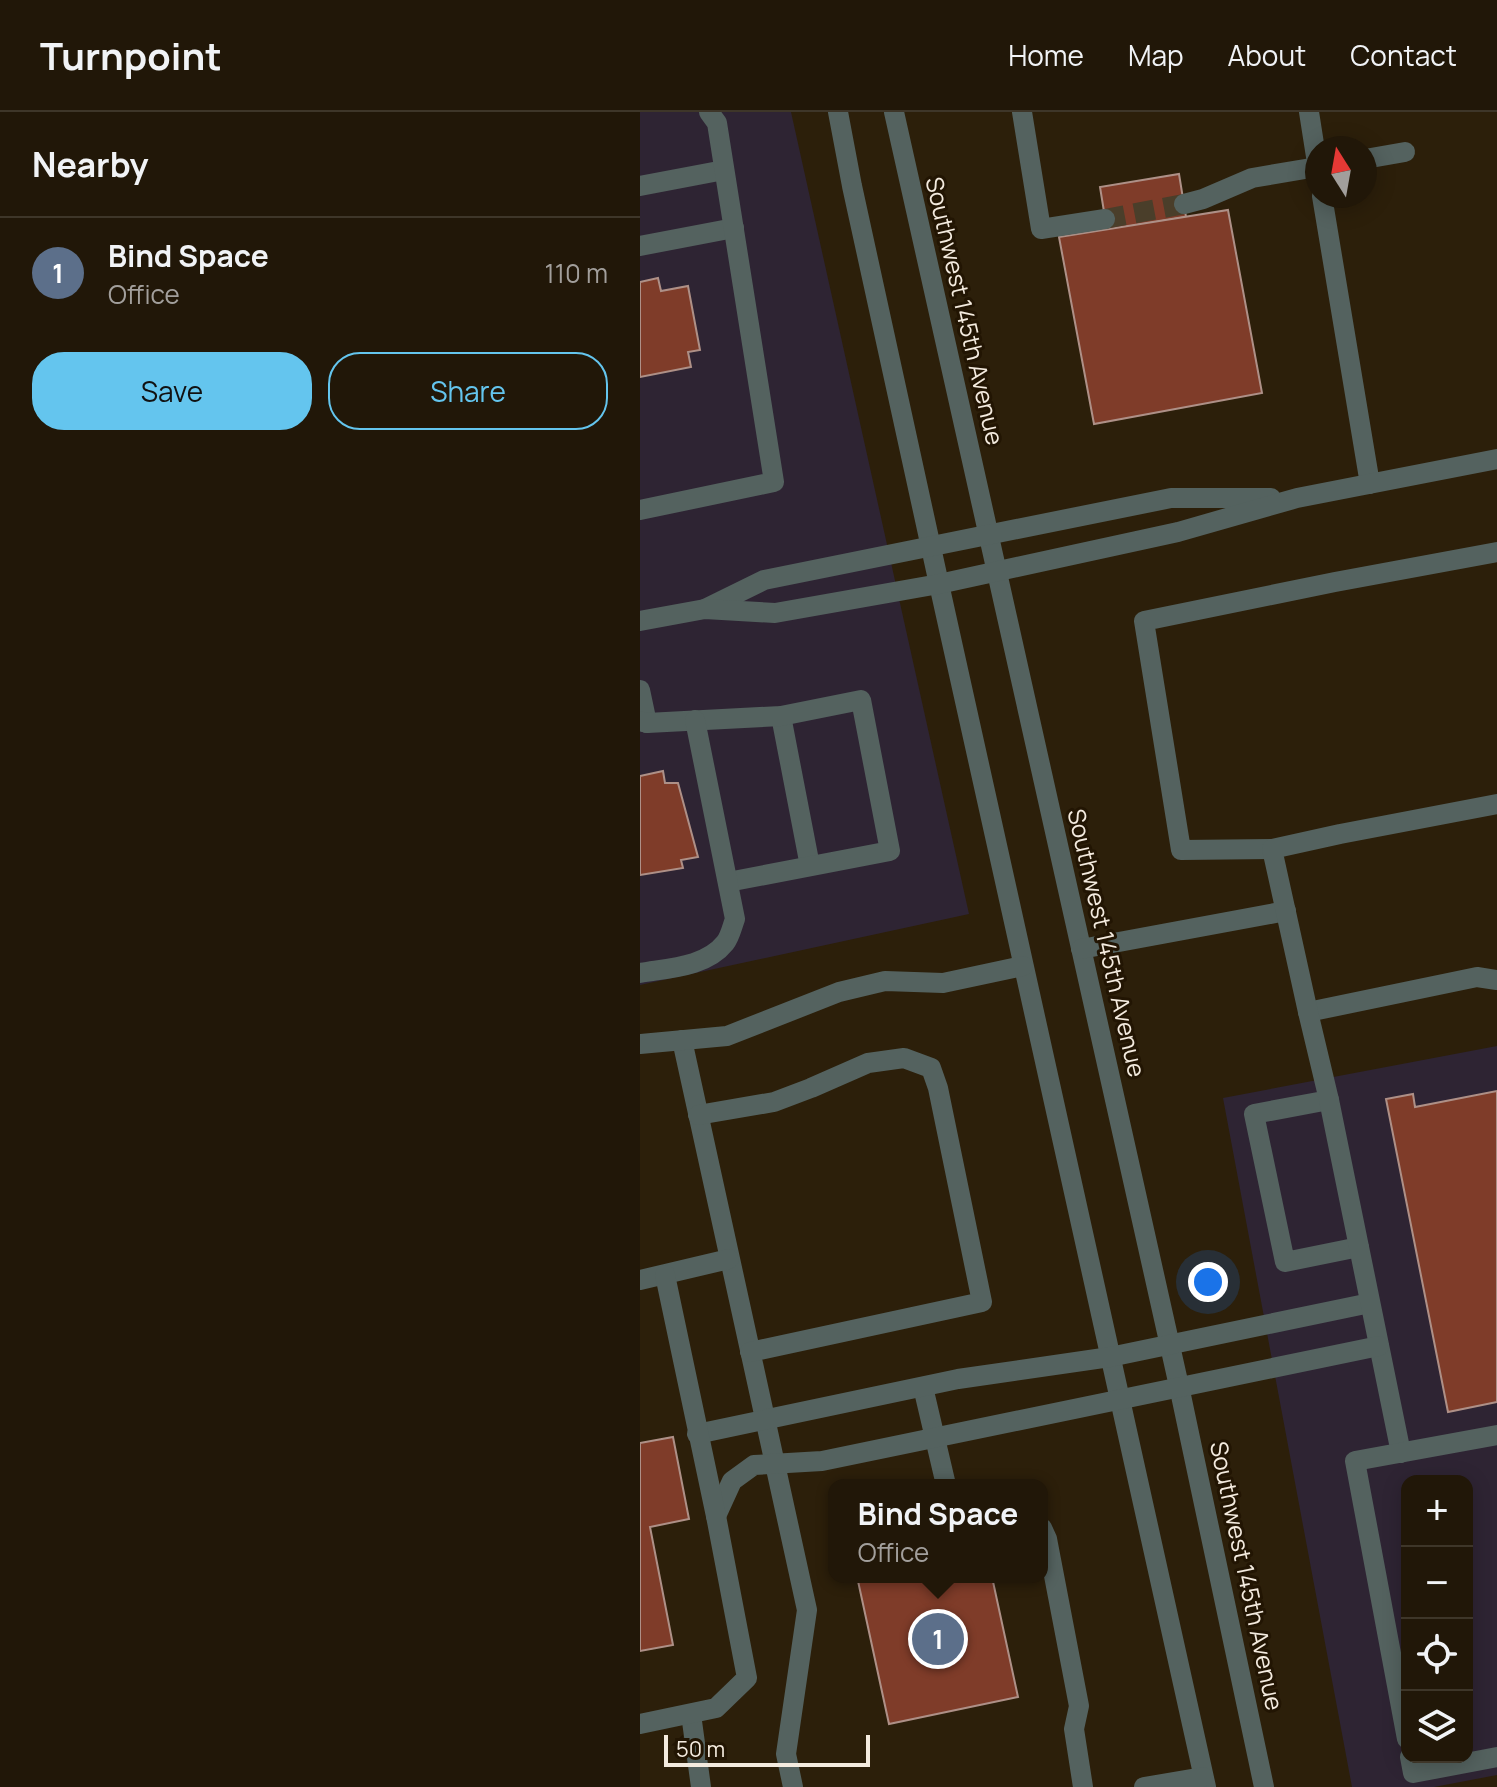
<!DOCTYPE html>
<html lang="en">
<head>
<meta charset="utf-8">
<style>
  :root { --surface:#211708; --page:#292012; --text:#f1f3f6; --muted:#a29f9c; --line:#3e3629; --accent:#64c5ee }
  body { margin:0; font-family:Manrope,sans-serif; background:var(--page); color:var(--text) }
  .controls { position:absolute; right:24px; bottom:24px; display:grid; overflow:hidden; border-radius:16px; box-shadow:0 4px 20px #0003 }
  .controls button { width:72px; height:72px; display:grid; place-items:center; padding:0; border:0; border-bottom:2px solid var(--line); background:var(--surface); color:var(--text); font:40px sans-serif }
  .compass { position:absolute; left:665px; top:24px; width:72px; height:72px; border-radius:50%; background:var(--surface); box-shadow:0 4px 20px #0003; rotate:349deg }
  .scale { position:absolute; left:24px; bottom:20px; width:206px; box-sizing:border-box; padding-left:8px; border:4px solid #f4ebdf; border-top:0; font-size:22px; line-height:28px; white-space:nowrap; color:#f4ebdf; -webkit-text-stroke:6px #221503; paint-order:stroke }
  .you { position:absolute; left:568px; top:1170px; width:28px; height:28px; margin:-20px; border:6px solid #fff; border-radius:50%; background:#1a73e8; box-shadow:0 0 0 12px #1a73e833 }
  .badge { display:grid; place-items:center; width:52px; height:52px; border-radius:50%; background:var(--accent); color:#fff; font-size:26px; font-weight:700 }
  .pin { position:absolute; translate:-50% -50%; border:4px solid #fff; box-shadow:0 2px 8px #0006 }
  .popup { position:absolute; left:188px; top:1367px; width:220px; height:104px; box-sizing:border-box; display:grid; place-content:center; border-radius:16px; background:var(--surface); filter:drop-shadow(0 2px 6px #0005); font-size:26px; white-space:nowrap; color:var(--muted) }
  .popup b { font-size:30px; color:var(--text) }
  .popup::after { content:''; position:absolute; left:50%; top:100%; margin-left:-16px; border:16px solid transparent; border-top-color:var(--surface) }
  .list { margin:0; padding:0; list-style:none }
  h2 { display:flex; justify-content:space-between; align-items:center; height:104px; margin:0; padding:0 32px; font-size:34px }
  h2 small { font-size:26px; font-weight:400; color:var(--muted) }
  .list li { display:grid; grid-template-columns:52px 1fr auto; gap:24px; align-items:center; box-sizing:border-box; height:112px; padding:0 32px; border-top:2px solid var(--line) }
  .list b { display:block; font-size:30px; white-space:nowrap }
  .list p { margin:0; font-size:26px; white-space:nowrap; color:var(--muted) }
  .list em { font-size:26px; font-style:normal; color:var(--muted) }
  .actions { display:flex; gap:16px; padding:24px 32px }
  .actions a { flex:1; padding:18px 0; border:2px solid var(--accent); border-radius:32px; text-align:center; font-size:28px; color:var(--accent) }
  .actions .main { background:var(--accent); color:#111 }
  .icon { flex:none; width:44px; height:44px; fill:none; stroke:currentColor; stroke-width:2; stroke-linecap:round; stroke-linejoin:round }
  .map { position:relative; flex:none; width:857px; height:1675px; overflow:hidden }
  header { display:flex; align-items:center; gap:48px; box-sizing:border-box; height:112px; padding:0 40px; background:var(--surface); border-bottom:2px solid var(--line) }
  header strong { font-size:38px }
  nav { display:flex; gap:44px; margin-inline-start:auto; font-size:28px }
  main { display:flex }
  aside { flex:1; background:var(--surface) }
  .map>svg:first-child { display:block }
</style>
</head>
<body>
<header>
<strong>Turnpoint</strong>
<nav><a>Home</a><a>Map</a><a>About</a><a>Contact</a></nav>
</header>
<main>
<aside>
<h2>Nearby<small></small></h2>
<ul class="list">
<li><span class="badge" style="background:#5c6f8a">1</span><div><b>Bind Space</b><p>Office</p></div><em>110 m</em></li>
</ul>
<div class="actions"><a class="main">Save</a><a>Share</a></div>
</aside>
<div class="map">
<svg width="857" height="1675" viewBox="0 0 857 1675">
  <rect width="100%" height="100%" fill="#2c1f0a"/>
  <g fill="#2e2433" fill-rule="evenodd">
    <polygon points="0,0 151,0 329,802 0,873"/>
    <path d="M857,934V1663L794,1675H712L583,986ZM767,1369H827V1645H767Z"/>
  </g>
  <g fill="#7f3c29" stroke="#ae9087" stroke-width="2">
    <polygon points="539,62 546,105 467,118 460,75"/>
    <polygon points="588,98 622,281 454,312 419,125"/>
    <polygon points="18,166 21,179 48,174 60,238 48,240 51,255 0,265 0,170"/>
    <polygon points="23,659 25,671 38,671 58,745 41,748 43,756 0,763 0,664"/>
    <polygon points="857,979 857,1290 808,1300 746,987 773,982 775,995"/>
    <polygon points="33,1325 49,1407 10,1415 33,1533 0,1539 0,1331"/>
    <polygon points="239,1465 352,1465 378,1585 249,1612 218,1469"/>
  </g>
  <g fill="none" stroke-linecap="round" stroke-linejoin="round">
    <polyline stroke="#4a3e2a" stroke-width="20" stroke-dasharray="20 10" stroke-linecap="butt" points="465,107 544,92"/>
    <g stroke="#54625f" stroke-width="20">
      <polyline points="198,0 212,74 299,472 566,1675"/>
      <polyline points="254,0 539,1274 624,1675"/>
      <polyline points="382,0 401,117 465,107"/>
      <polyline points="669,0 677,51"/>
      <polyline points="725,47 765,40"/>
      <polyline points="0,74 84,58"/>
      <polyline points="682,84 730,372"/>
      <polyline points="544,92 563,87 612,66 677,55"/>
      <polyline points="0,134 94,116"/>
      <polyline points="0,398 134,370 77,11 69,0"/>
      <polyline points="65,497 124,468 531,386 631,386"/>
      <polyline points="0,509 65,497 135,501 299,472 538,420 657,386 857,347"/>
      <polyline points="0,578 7,611"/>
      <polyline points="141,604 170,754"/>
      <polyline points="0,609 7,611 141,604 221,588 250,739 88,770"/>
      <polyline points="632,737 541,738 504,509 695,470 857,440"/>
      <polyline points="441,837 646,799"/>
      <path d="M0,861C29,856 66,855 85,831C90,825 92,815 95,807L55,608"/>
      <polyline points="668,900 837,865 857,868"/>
      <polyline points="42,928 167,1498 146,1642 153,1675"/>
      <polyline points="0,932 87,924 199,880 245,869 303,871 383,854"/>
      <polyline points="689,988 614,1002 645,1150 719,1135"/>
      <polyline points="58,1003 134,990 171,976 228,951 264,946 291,956 298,976 342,1190 110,1240"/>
      <polyline points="0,1168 89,1147"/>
      <polyline points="283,1275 306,1373"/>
      <polyline points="57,1322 318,1267 470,1245 730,1191"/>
      <polyline points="761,1341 689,988 668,900 632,737 700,722 857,692"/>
      <polyline points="76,1404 92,1369 114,1353 182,1349 739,1234"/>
      <polyline points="402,1416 407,1427 439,1594 434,1617 443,1675"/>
      <polyline points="51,1602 61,1675"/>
      <polyline points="0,1612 76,1596 107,1566 76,1404 25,1163"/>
      <polyline points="767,1627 715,1349 857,1323"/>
      <polyline points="770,1645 773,1661 857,1645"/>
      <polyline points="504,1675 563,1665"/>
    </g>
  </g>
  <g text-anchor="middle" stroke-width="6" stroke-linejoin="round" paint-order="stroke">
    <g font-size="24" fill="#f4ebdf" stroke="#221503">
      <text transform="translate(324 199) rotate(77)" y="8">Southwest 145th Avenue</text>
      <text transform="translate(466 831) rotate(77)" y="8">Southwest 145th Avenue</text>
      <text transform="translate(606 1464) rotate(78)" y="8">Southwest 145th Avenue</text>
    </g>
  </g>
</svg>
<div class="controls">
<button>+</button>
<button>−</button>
<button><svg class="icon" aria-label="locate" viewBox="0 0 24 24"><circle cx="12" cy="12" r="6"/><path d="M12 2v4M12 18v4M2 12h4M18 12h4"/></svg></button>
<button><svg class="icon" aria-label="layers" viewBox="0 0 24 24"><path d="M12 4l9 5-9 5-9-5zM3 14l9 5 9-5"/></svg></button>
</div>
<svg class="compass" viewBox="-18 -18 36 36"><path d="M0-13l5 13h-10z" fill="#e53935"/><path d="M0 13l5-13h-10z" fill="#a29f9c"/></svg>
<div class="scale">50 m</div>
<div class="you"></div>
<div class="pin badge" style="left:298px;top:1527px;background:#5c6f8a">1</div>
<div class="popup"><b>Bind Space</b>Office</div>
</div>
</main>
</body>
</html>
